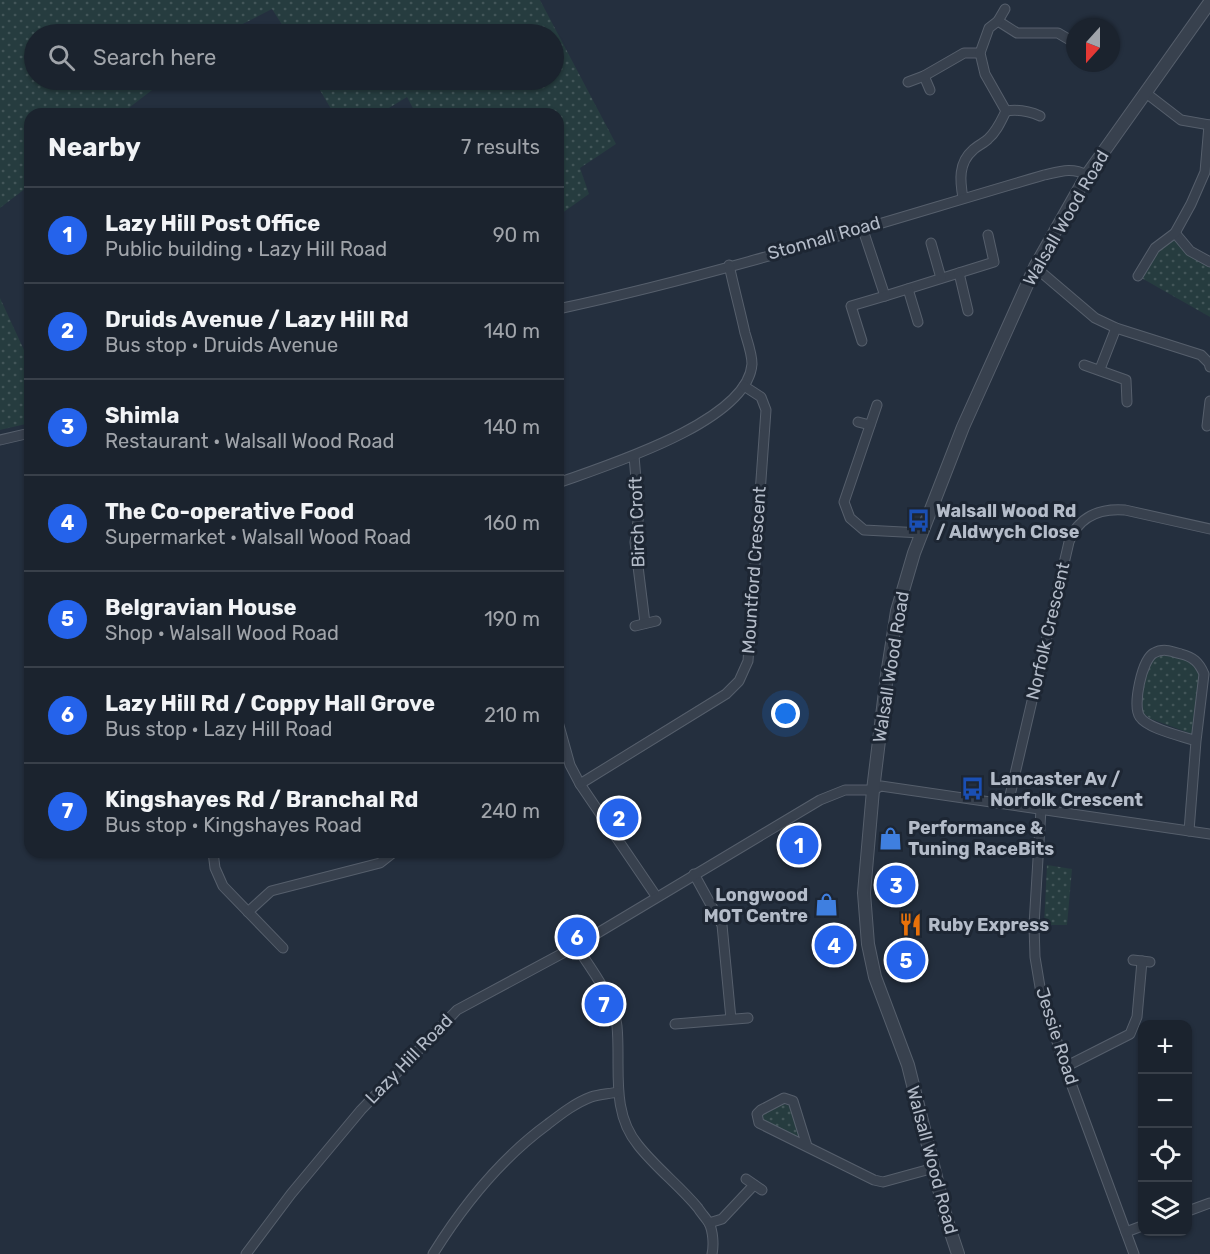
<!DOCTYPE html>
<html lang="en">
<head>
<meta charset="utf-8">
<style>
  :root { --surface:#1b232e; --page:#242b36; --text:#f1f3f6; --muted:#a0a4aa; --line:#39404a; --accent:#2563eb }
  body { margin:0; font-family:Rubik,sans-serif; background:var(--page); color:var(--text) }
  .controls { position:absolute; right:18px; bottom:18px; display:grid; overflow:hidden; border-radius:12px; box-shadow:0 2px 4px #0004 }
  .controls button { width:54px; height:54px; display:grid; place-items:center; padding:0; border:0; border-bottom:2px solid var(--line); background:var(--surface); color:var(--text); font:30px sans-serif }
  .compass { position:absolute; left:1066px; top:18px; width:54px; height:54px; border-radius:50%; background:var(--surface); box-shadow:0 2px 4px #0004; rotate:201deg }
  .you { position:absolute; left:786px; top:714px; width:21px; height:21px; margin:-15px; border:4px solid #fff; border-radius:50%; background:#1a73e8; box-shadow:0 0 0 9px #1a73e833 }
  .badge { display:grid; place-items:center; width:39px; height:39px; border-radius:50%; background:var(--accent); color:#fff; font-size:20px; font-weight:700 }
  .pin { position:absolute; translate:-50% -50%; border:3px solid #fff; box-shadow:0 2px 6px #0006 }
  .list { margin:0; padding:0; list-style:none }
  h2 { display:flex; justify-content:space-between; align-items:center; height:78px; margin:0; padding:0 24px; font-size:26px }
  h2 small { font-size:20px; font-weight:400; color:var(--muted) }
  .list li { display:grid; grid-template-columns:39px 1fr auto; gap:18px; align-items:center; box-sizing:border-box; height:96px; padding:0 24px; border-top:2px solid var(--line) }
  .list b { display:block; font-size:22px; white-space:nowrap }
  .list p { margin:0; font-size:20px; white-space:nowrap; color:var(--muted) }
  .list em { font-size:20px; font-style:normal; color:var(--muted) }
  .icon { flex:none; width:33px; height:33px; fill:none; stroke:currentColor; stroke-width:2; stroke-linecap:round; stroke-linejoin:round }
  .map { position:relative; flex:none; width:1210px; height:1254px; overflow:hidden }
  .search { position:absolute; background:var(--surface); box-shadow:0 2px 4px #0004; left:24px; top:24px; width:540px; height:66px; display:flex; align-items:center; gap:15px; box-sizing:border-box; padding:0 21px; border-radius:33px; color:var(--muted); font-size:22px }
  .panel { position:absolute; background:var(--surface); box-shadow:0 2px 4px #0004; left:24px; top:108px; width:540px; height:750px; border-radius:18px }
  .map>svg:first-child { display:block }
</style>
</head>
<body>
<div class="map">
<svg width="1210" height="1254" viewBox="0 0 1210 1254">
  <defs>
    <pattern id="grass-dots" width="8" height="8" patternUnits="userSpaceOnUse" patternTransform="scale(1.5)"><rect width="8" height="8" fill="#263c3f"/><path d="M2 2h.1M6 6h.1" fill="none" stroke="#435659" stroke-width="1.8" stroke-linecap="round"/></pattern>
  </defs>
  <rect width="100%" height="100%" fill="#242f3e"/>
  <g fill="url(#grass-dots)">
    <polygon points="0,0 540,0 616,144 580,168 589,194 558,216 558,114 416,114 407,97 379,114 334,114 314,80 554,80 554,34 288,34 272,9 223,34 34,34 34,80 165,80 121,114 30,114 30,185 0,208"/>
    <polygon points="1175,233 1210,262 1210,317 1138,276 1155,248"/>
    <polygon points="0,298 30,363 30,423 0,430"/>
    <path d="M1164,653C1180,658 1193,659 1200,675L1192,734L1151,719L1144,714L1139,705L1147,665L1153,657Z"/>
    <polygon points="1047,865 1072,869 1067,925 1044,925"/>
    <polygon points="783,1104 791,1106 800,1136 798,1139 762,1121 763,1113"/>
  </g>
  <g fill="none" stroke-linecap="round" stroke-linejoin="round">
    <defs>
      <g id="minor">
        <polyline points="998,21 1017,33 1058,33 1075,43"/>
        <polyline points="924,76 930,90"/>
        <polyline points="908,82 924,76 964,53 980,53"/>
        <polyline points="1146,93 1181,120 1210,125"/>
        <path d="M1006,111C1019,109 1029,111 1040,116"/>
        <path d="M963,198C960,181 958,163 973,150C977,146 984,143 988,139C997,131 1001,121 1006,111L985,74L980,53L989,28L998,21L1005,9"/>
        <polyline points="862,227 885,296 994,262 988,235"/>
        <polyline points="1175,233 1190,251 1210,262"/>
        <polyline points="931,243 941,278"/>
        <polyline points="1035,267 1095,318 1116,328 1201,355 1209,363 1210,367"/>
        <polyline points="959,273 968,311"/>
        <polyline points="1138,276 1155,248 1175,233 1191,204 1205,172 1209,125"/>
        <polyline points="908,289 918,322"/>
        <path d="M558,309C722,274 883,222 1044,175C1061,171 1072,167 1087,175"/>
        <polyline points="862,341 851,306 885,296"/>
        <polyline points="1084,365 1126,380 1127,402"/>
        <polyline points="1100,369 1116,328"/>
        <polyline points="877,405 844,502 850,518 864,530 922,533"/>
        <polyline points="858,422 870,425"/>
        <polyline points="1207,426 1210,401"/>
        <polyline points="0,440 30,433"/>
        <polyline points="634,456 639,514 635,542 645,623"/>
        <path d="M558,483C605,466 748,422 752,364C752,354 748,343 745,333C740,310 734,288 729,265"/>
        <polyline points="635,626 656,621"/>
        <polyline points="558,722 570,765 580,784 656,896"/>
        <polyline points="580,784 726,694 739,681 748,661 766,410 761,397 744,386"/>
        <path d="M1008,804L1069,542C1078,517 1099,508 1125,510L1210,529"/>
        <polyline points="1041,809 1034,925 1035,957 1040,987 1065,1067 1134,1254"/>
        <path d="M1189,831L1196,741L1204,674C1199,662 1193,657 1181,654C1171,651 1163,648 1154,653C1142,659 1132,706 1140,717C1148,729 1182,736 1196,741"/>
        <polyline points="213,852 215,868 223,886 283,948"/>
        <polyline points="694,874 722,925 731,1019"/>
        <polyline points="248,912 271,891 380,863 394,852"/>
        <path d="M576,946C592,970 613,997 617,1026C621,1067 610,1111 638,1145C656,1168 680,1186 698,1208C701,1213 706,1218 709,1223C713,1231 714,1245 712,1254"/>
        <polyline points="1133,960 1150,962"/>
        <polyline points="675,1024 748,1018"/>
        <polyline points="1065,1067 1130,1034 1137,1017 1142,961"/>
        <polyline points="807,1146 793,1101 784,1098 761,1110 757,1114 759,1123 874,1180 883,1182 934,1168"/>
        <polyline points="746,1179 762,1190"/>
        <polyline points="1188,1211 1210,1203"/>
        <polyline points="709,1223 722,1219 754,1185"/>
        <polyline points="1126,1232 1142,1226"/>
        <polyline points="246,1254 291,1194 361,1110 457,1010 576,946 820,800 845,790 873,790 881,786 1210,834"/>
        <path d="M433,1254C464,1204 500,1159 548,1124C561,1114 575,1103 591,1097C599,1094 609,1094 618,1092"/>
      </g>
      <polyline id="tertiary" points="958,1254 947,1221 908,1065 875,977 868,944 864,893 873,790 887,675 897,611 914,553 963,427 1035,267 1087,175 1210,2"/>
    </defs>
    <use href="#minor" stroke="#565f6c" stroke-width="11"/>
    <use href="#tertiary" stroke="#565f6c" stroke-width="14"/>
    <use href="#minor" stroke="#38414e" stroke-width="9"/>
    <use href="#tertiary" stroke="#38414e" stroke-width="12"/>
  </g>
  <defs>
    <symbol id="bus-bare" viewBox="-9 -9 18 18"><path d="M-5-6H5V4H4V6H2V4H-2V6H-4V4H-5ZM-3.5-4V0h7V-4ZM-3.5 1.2v1.5H-2V1.2ZM2 1.2v1.5H3.5V1.2Z" fill="#1a4fb4" stroke="#1d2633" stroke-width="2.5" paint-order="stroke"/></symbol>
    <symbol id="shop-bare" viewBox="-9 -9 18 18"><path d="M-5-2.5h2.3a2.7 3.5 0 0 1 5.4 0H5L5.5 6h-11ZM-1.5-2.5h3a1.5 2.3 0 0 0-3 0Z" fill="#3f7fe0" stroke="#1d2633" stroke-width="2.5" paint-order="stroke"/></symbol>
    <symbol id="restaurant-bare" viewBox="-9 -9 18 18"><path d="M-5-6h1v4h1v-4h1v4h1v-4h1v5L-1.5 .5V6h-2V.5L-5-1ZM5-6V6H3V1.5H1.5Q1.5-4 5-6Z" fill="#e8710a" stroke="#1d2633" stroke-width="2.5" paint-order="stroke"/></symbol>
  </defs>
  <g fill-rule="evenodd">
    <use href="#bus-bare" x="902" y="504" width="33" height="33"/>
    <use href="#bus-bare" x="956" y="772" width="33" height="33"/>
    <use href="#shop-bare" x="874" y="822" width="33" height="33"/>
    <use href="#shop-bare" x="810" y="888" width="33" height="33"/>
    <use href="#restaurant-bare" x="894" y="908" width="33" height="33"/>
  </g>
  <g text-anchor="middle" stroke-width="6" stroke-linejoin="round" paint-order="stroke">
    <g font-size="18" fill="#b4bcc9" stroke="#1d2633">
      <text transform="translate(1066 218) rotate(-60)" y="6">Walsall Wood Road</text>
      <text transform="translate(824 238) rotate(-16)" y="6">Stonnall Road</text>
      <text transform="translate(637 522) rotate(-92)" y="6">Birch Croft</text>
      <text transform="translate(754 570) rotate(-86)" y="6">Mountford Crescent</text>
      <text transform="translate(1048 631) rotate(-77)" y="6">Norfolk Crescent</text>
      <text transform="translate(891 667) rotate(-81)" y="6">Walsall Wood Road</text>
      <text transform="translate(1057 1036) rotate(72)" y="6">Jessie Road</text>
      <text transform="translate(409 1059) rotate(-46)" y="6">Lazy Hill Road</text>
      <text transform="translate(932 1160) rotate(75)" y="6">Walsall Wood Road</text>
    </g>
    <g font-size="18" font-weight="bold" fill="#b4bcc9" stroke="#1d2633" text-anchor="start">
      <text x="936" y="517">Walsall Wood Rd<tspan x="936" dy="21">/ Aldwych Close</tspan></text>
      <text x="990" y="785">Lancaster Av /<tspan x="990" dy="21">Norfolk Crescent</tspan></text>
      <text x="908" y="834">Performance &amp;<tspan x="908" dy="21">Tuning RaceBits</tspan></text>
      <text x="808" y="901" text-anchor="end">Longwood<tspan x="808" dy="21">MOT Centre</tspan></text>
      <text x="928" y="931">Ruby Express</text>
    </g>
  </g>
</svg>
<div class="controls">
<button>+</button>
<button>−</button>
<button><svg class="icon" aria-label="locate" viewBox="0 0 24 24"><circle cx="12" cy="12" r="6"/><path d="M12 2v4M12 18v4M2 12h4M18 12h4"/></svg></button>
<button><svg class="icon" aria-label="layers" viewBox="0 0 24 24"><path d="M12 4l9 5-9 5-9-5zM3 14l9 5 9-5"/></svg></button>
</div>
<svg class="compass" viewBox="-18 -18 36 36"><path d="M0-13l5 13h-10z" fill="#e53935"/><path d="M0 13l5-13h-10z" fill="#a0a4aa"/></svg>
<div class="you"></div>
<div class="pin badge" style="left:799px;top:845px">1</div>
<div class="pin badge" style="left:619px;top:818px">2</div>
<div class="pin badge" style="left:896px;top:885px">3</div>
<div class="pin badge" style="left:834px;top:945px">4</div>
<div class="pin badge" style="left:906px;top:960px">5</div>
<div class="pin badge" style="left:577px;top:937px">6</div>
<div class="pin badge" style="left:604px;top:1004px">7</div>
<div class="search"><svg class="icon" aria-label="search" viewBox="0 0 24 24"><circle cx="10" cy="10" r="6"/><path d="M15 15l6 6"/></svg>Search here</div>
<section class="panel">
<h2>Nearby<small>7 results</small></h2>
<ul class="list">
<li><span class="badge">1</span><div><b>Lazy Hill Post Office</b><p>Public building · Lazy Hill Road</p></div><em>90 m</em></li>
<li><span class="badge">2</span><div><b>Druids Avenue / Lazy Hill Rd</b><p>Bus stop · Druids Avenue</p></div><em>140 m</em></li>
<li><span class="badge">3</span><div><b>Shimla</b><p>Restaurant · Walsall Wood Road</p></div><em>140 m</em></li>
<li><span class="badge">4</span><div><b>The Co-operative Food</b><p>Supermarket · Walsall Wood Road</p></div><em>160 m</em></li>
<li><span class="badge">5</span><div><b>Belgravian House</b><p>Shop · Walsall Wood Road</p></div><em>190 m</em></li>
<li><span class="badge">6</span><div><b>Lazy Hill Rd / Coppy Hall Grove</b><p>Bus stop · Lazy Hill Road</p></div><em>210 m</em></li>
<li><span class="badge">7</span><div><b>Kingshayes Rd / Branchal Rd</b><p>Bus stop · Kingshayes Road</p></div><em>240 m</em></li>
</ul>
</section>
</div>
</body>
</html>
